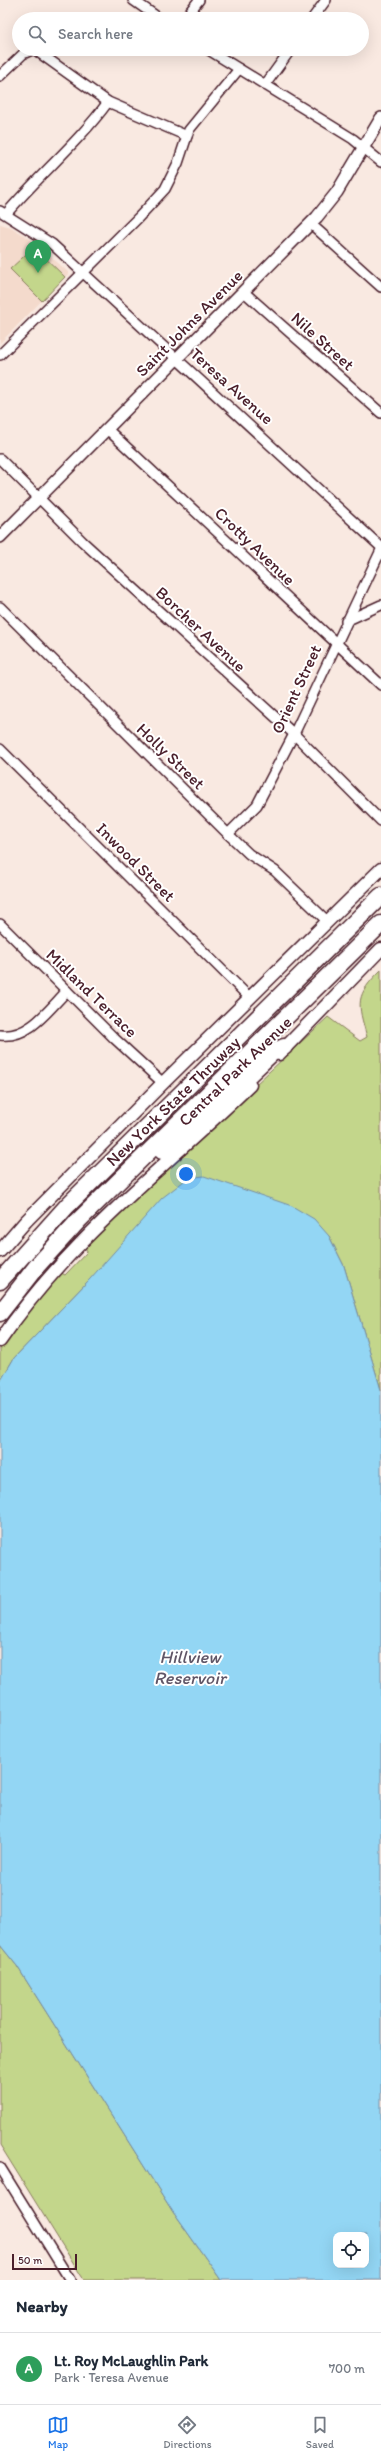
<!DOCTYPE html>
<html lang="en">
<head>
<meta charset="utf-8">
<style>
  :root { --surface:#fff; --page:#f2f2f3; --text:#1f2937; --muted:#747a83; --line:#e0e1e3; --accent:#1a73e8 }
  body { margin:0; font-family:Itim,sans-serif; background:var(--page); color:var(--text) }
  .controls { position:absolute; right:12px; bottom:12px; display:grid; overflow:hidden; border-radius:8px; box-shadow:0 4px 16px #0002 }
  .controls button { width:36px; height:36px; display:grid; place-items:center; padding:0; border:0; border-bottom:1px solid var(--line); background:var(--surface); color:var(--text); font:20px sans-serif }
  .scale { position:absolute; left:12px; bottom:10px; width:65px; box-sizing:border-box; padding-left:4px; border:2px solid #4a1f2b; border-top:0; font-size:11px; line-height:14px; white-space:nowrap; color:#4a1f2b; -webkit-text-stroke:3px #fff; paint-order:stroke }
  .you { position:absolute; left:186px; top:1174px; width:14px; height:14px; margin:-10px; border:3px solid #fff; border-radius:50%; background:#1a73e8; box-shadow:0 0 0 6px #1a73e833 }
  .badge { display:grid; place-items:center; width:26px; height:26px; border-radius:50%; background:var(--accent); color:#fff; font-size:13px; font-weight:700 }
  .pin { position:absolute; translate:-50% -33px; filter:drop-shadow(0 1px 2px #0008) }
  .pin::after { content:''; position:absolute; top:21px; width:14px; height:12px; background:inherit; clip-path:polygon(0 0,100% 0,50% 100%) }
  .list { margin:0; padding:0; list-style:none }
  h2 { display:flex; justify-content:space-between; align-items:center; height:52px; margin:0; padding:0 16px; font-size:17px }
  h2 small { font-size:13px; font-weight:400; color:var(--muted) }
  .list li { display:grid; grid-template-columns:26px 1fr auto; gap:12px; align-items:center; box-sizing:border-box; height:72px; padding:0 16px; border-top:1px solid var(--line) }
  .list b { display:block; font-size:15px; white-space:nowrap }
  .list p { margin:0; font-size:13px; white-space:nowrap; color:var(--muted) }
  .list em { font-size:13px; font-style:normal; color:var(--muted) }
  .icon { flex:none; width:22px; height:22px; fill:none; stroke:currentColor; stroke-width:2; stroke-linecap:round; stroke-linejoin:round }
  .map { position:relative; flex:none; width:381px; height:2280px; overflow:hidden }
  .search { position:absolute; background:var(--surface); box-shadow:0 4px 16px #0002; left:12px; right:12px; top:12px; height:44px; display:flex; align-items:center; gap:10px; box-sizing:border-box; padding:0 14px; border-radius:22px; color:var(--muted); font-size:15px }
  .sheet { height:124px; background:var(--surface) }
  nav { display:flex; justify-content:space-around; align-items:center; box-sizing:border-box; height:56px; border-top:1px solid var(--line); background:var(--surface); font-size:11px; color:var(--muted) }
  nav a { display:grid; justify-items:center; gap:2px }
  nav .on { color:var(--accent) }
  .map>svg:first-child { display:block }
</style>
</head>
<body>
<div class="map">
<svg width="381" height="2280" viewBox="0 0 381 2280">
  <rect width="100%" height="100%" fill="#f9e9e1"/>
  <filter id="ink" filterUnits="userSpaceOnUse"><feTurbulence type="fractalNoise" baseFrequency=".025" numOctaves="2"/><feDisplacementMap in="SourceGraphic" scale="8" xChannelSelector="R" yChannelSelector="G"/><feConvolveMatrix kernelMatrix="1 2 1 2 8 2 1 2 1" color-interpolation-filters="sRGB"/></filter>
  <g filter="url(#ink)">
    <polygon fill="#f4dacc" points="0,224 11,227 36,243 69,273 0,343"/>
    <g fill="#c3d68b" stroke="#867a5b">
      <polygon points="34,247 65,277 42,301 10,269"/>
      <path d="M381,970V1390L344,1266L329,1236L90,1279L14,1358L0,1382V1349L58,1271L65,1275L87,1252L84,1244L328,1017L360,1041L367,1037C357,1002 355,996 381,970Z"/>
      <polygon points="0,1945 17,1966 173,2212 221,2280 84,2280 0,2145"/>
    </g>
    <path fill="#93d6f4" stroke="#768da4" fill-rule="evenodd" d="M204,1176L292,1206L314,1219L329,1236L344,1266L381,1390V2280H221L173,2212L17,1966L0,1945V1382L14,1358L90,1279L162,1198L188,1178ZM336,2235H366V2265H336Z"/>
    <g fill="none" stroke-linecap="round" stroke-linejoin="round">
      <defs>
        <g id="minor">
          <polyline points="133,0 160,19"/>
          <polyline points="184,19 199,0"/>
          <polyline points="312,19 326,0"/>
          <polyline points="34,49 108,102 187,136"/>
          <polyline points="207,49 353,139 381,162"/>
          <polyline points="0,76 23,54 34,49"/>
          <polyline points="265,85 291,49"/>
          <polyline points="0,211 52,244 381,547"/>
          <path d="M7,213C39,175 78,143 108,102"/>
          <polyline points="311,224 381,287"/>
          <polyline points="244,292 381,413"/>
          <polyline points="0,355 138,218 165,189 178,163 189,130 239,69"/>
          <polyline points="107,429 381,685"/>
          <polyline points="0,459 83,542 294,734 381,821"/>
          <polyline points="0,607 228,834 249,854 275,871 327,921"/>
          <polyline points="346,621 381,605"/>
          <polyline points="0,749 250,998"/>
          <polyline points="228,834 257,805 294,734 381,550"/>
          <polyline points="0,924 115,1039 163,1083"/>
          <path d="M0,1035C29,1039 49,1009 67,991"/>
          <polyline points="0,2167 70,2280"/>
        </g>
        <polyline id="tertiary" points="0,537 317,217 337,192 381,118"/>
        <g id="secondary">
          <polyline points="279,1054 381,949"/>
          <polyline points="0,1251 26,1221 163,1083 381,869"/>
          <path d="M0,1341C70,1238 162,1170 250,1085"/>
        </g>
        <g id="motorway">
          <polyline points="162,1151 216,1106 272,1053 284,1047"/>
          <polyline points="0,1281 67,1206 381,896"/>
          <polyline points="0,1313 36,1267 79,1220 381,924"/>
        </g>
      </defs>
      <use href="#minor" stroke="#4a1f2b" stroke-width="12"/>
      <use href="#tertiary" stroke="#4a1f2b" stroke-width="14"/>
      <use href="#secondary" stroke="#4a1f2b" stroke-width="15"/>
      <use href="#motorway" stroke="#4a1f2b" stroke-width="19"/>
      <use href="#minor" stroke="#fff" stroke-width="9"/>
      <use href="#tertiary" stroke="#fff" stroke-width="11"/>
      <use href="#secondary" stroke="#fff" stroke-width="12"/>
      <use href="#motorway" stroke="#fff" stroke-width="16"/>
    </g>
  </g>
  <g text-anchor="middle" stroke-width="4" stroke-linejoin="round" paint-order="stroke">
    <g font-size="17" fill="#4a1f2b" stroke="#fff">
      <text transform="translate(189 323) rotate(-45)" y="6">Saint Johns Avenue</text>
      <text transform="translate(323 341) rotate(42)" y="6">Nile Street</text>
      <text transform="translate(232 386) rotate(42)" y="6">Teresa Avenue</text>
      <text transform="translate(255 546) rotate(44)" y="6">Crotty Avenue</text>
      <text transform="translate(201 629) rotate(43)" y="6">Borcher Avenue</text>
      <text transform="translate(296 689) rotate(-65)" y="6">Orient Street</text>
      <text transform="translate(171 756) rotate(44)" y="6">Holly Street</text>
      <text transform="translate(136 862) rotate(45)" y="6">Inwood Street</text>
      <text transform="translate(92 993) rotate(44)" y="6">Midland Terrace</text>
      <text transform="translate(235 1071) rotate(-44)" y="6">Central Park Avenue</text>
      <text transform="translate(173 1101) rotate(-44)" y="6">New York State Thruway</text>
    </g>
    <g font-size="18" font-style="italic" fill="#605667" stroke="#fff">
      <text x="190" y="1663">Hillview<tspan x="190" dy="21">Reservoir</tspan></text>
    </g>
  </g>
</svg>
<div class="controls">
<button><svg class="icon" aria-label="locate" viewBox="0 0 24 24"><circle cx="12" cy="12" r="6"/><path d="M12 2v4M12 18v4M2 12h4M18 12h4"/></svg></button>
</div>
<div class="scale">50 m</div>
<div class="you"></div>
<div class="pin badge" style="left:38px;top:273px;background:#2e9e5b">A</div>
<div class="search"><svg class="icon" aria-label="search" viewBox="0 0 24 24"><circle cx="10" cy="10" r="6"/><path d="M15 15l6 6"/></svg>Search here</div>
</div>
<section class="sheet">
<h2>Nearby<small></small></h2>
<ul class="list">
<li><span class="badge" style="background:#2e9e5b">A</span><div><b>Lt. Roy McLaughlin Park</b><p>Park · Teresa Avenue</p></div><em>700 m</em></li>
</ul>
</section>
<nav>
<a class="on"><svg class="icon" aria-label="map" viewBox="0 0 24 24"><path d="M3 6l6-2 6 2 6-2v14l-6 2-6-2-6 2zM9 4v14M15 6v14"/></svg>Map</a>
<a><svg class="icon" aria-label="directions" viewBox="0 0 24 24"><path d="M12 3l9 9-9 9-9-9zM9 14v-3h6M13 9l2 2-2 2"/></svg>Directions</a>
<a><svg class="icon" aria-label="saved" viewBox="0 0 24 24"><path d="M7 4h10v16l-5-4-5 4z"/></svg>Saved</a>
</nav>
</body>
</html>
